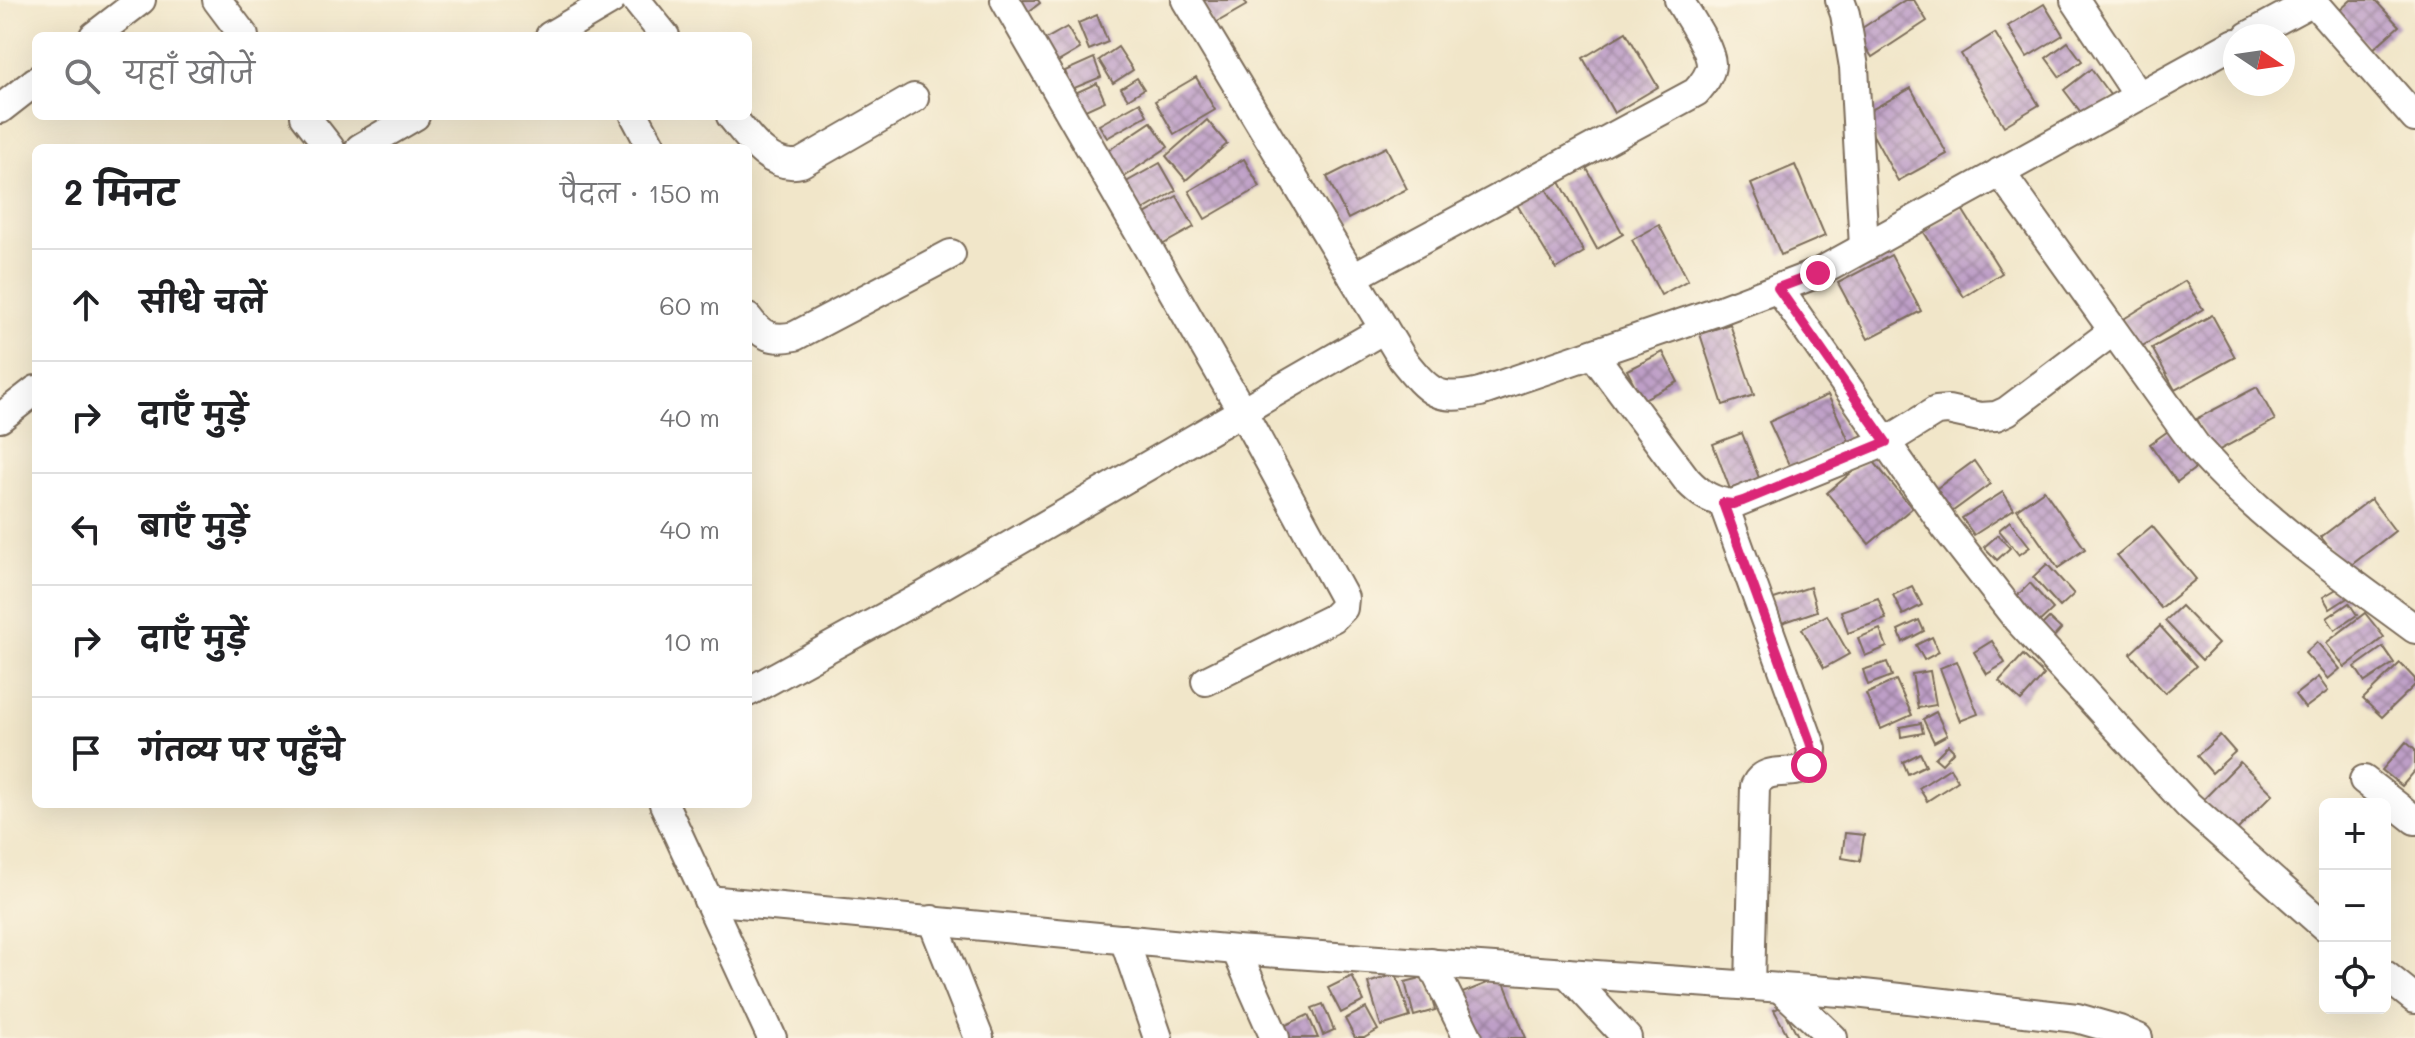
<!DOCTYPE html>
<html lang="hi">
<head>
<meta charset="utf-8">
<style>
  :root { --surface:#fff; --page:#f2f2f2; --text:#202124; --muted:#757577; --line:#e0e0e0 }
  body { margin:0; font-family:Mali,"Playpen Sans Deva",sans-serif; background:var(--page); color:var(--text) }
  .controls { position:absolute; right:24px; bottom:24px; display:grid; overflow:hidden; border-radius:12px; box-shadow:0 8px 32px #0002 }
  .controls button { width:72px; height:72px; display:grid; place-items:center; padding:0; border:0; border-bottom:2px solid var(--line); background:var(--surface); color:var(--text); font:40px sans-serif }
  .compass { position:absolute; left:2223px; top:24px; width:72px; height:72px; border-radius:50%; background:var(--surface); box-shadow:0 8px 32px #0002; rotate:103deg }
  .stop { position:absolute; width:24px; height:24px; margin:-18px; border:6px solid #db2777; border-radius:50%; background:#fff }
  .stop.end { background:#db2777; border-color:#fff; box-shadow:0 2px 8px #0008 }
  .list { margin:0; padding:0; list-style:none }
  h2 { display:flex; justify-content:space-between; align-items:center; height:104px; margin:0; padding:0 32px; font-size:34px }
  h2 small { font-size:26px; font-weight:400; color:var(--muted) }
  .list li { display:grid; grid-template-columns:52px 1fr auto; gap:24px; align-items:center; box-sizing:border-box; height:112px; padding:0 32px; border-top:2px solid var(--line) }
  .list b { display:block; font-size:30px; white-space:nowrap }
  .list em { font-size:26px; font-style:normal; color:var(--muted) }
  .icon { flex:none; width:44px; height:44px; fill:none; stroke:currentColor; stroke-width:2; stroke-linecap:round; stroke-linejoin:round }
  .map { position:relative; flex:none; width:2415px; height:1038px; overflow:hidden }
  .search { position:absolute; background:var(--surface); box-shadow:0 8px 32px #0002; left:32px; top:32px; width:720px; height:88px; display:flex; align-items:center; gap:20px; box-sizing:border-box; padding:0 28px; border-radius:12px; color:var(--muted); font-size:30px }
  .panel { position:absolute; background:var(--surface); box-shadow:0 8px 32px #0002; left:32px; top:144px; width:720px; height:664px; border-radius:12px }
  .map>svg:first-child { display:block }
</style>
</head>
<body>
<div class="map">
<svg width="2415" height="1038" viewBox="0 0 2415 1038">
  <defs>
    <pattern id="building-cross-hatch" width="8" height="8" patternUnits="userSpaceOnUse" patternTransform="scale(2)"><rect width="8" height="8" fill="#be9fc7"/><path d="M0 0l8 8M0 8l8-8" fill="none" stroke="#9c82a1"/></pattern>
  </defs>
  <rect width="100%" height="100%" fill="#fcf5e5"/>
  <filter id="ink" filterUnits="userSpaceOnUse"><feTurbulence type="fractalNoise" baseFrequency=".0125" numOctaves="2"/><feDisplacementMap in="SourceGraphic" scale="16" xChannelSelector="R" yChannelSelector="G"/><feConvolveMatrix kernelMatrix="1 2 1 2 8 2 1 2 1" color-interpolation-filters="sRGB"/></filter>
  <filter id="wash" filterUnits="userSpaceOnUse"><feTurbulence type="fractalNoise" baseFrequency=".006" numOctaves="4" result="noise"/><feDisplacementMap in="SourceGraphic" scale="32" xChannelSelector="R" yChannelSelector="G"/><feGaussianBlur stdDeviation="1.8" result="paint"/><feColorMatrix in="noise" values="0 0 0 0 0 0 0 0 0 0 0 0 0 0 0 0 0 1.4 0 .05"/><feComposite in="paint" operator="in"/></filter>
  <g filter="url(#wash)">
    <rect width="100%" height="100%" fill="#f1e6c9"/>
    <g id="blocks">
      <g fill="url(#building-cross-hatch)">
        <polygon points="1007,0 1038,0 1040,3 1020,18"/>
        <polygon points="1202,0 1244,0 1247,5 1212,25"/>
        <polygon points="1905,0 1914,0 1927,21 1872,57 1856,32"/>
        <polygon points="2351,0 2375,0 2399,26 2372,50 2338,12"/>
        <polygon points="2044,4 2063,35 2027,57 2008,26"/>
        <polygon points="1097,15 1108,42 1089,50 1078,23"/>
        <polygon points="1067,27 1080,49 1051,66 1039,43"/>
        <polygon points="1626,32 1658,87 1614,113 1583,58"/>
        <polygon points="1995,33 2039,105 2004,126 1961,54"/>
        <polygon points="2068,42 2082,61 2060,77 2046,58"/>
        <polygon points="1118,47 1133,70 1113,83 1099,60"/>
        <polygon points="1094,58 1101,77 1072,89 1065,71"/>
        <polygon points="2091,69 2113,99 2086,119 2064,90"/>
        <polygon points="1196,77 1215,110 1174,134 1155,101"/>
        <polygon points="1137,78 1144,89 1128,99 1121,88"/>
        <polygon points="1097,83 1105,101 1079,113 1071,95"/>
        <polygon points="1911,88 1947,154 1898,181 1862,115"/>
        <polygon points="1140,102 1147,115 1107,138 1099,125"/>
        <polygon points="1207,120 1227,144 1186,180 1166,156"/>
        <polygon points="1151,122 1168,147 1117,181 1100,156"/>
        <polygon points="1386,147 1407,189 1348,219 1327,177"/>
        <polygon points="1244,159 1260,187 1205,219 1189,191"/>
        <polygon points="1160,163 1176,191 1138,213 1121,185"/>
        <polygon points="1795,165 1825,236 1781,255 1751,184"/>
        <polygon points="1586,167 1623,234 1597,249 1560,182"/>
        <polygon points="1544,185 1584,252 1556,269 1516,203"/>
        <polygon points="1177,196 1194,227 1153,250 1136,219"/>
        <polygon points="1962,209 2002,273 1964,297 1924,232"/>
        <polygon points="1659,225 1688,280 1661,295 1632,240"/>
        <polygon points="1891,255 1921,311 1868,339 1838,283"/>
        <polygon points="2185,281 2203,309 2139,348 2122,320"/>
        <polygon points="2212,315 2235,357 2175,390 2152,348"/>
        <polygon points="1730,324 1754,395 1723,405 1700,334"/>
        <polygon points="1663,352 1678,382 1642,400 1627,370"/>
        <polygon points="2257,387 2275,420 2214,453 2196,419"/>
        <polygon points="1828,395 1849,441 1790,467 1769,422"/>
        <polygon points="2171,429 2197,467 2177,482 2150,444"/>
        <polygon points="1742,433 1759,478 1730,489 1713,444"/>
        <polygon points="1870,457 1912,508 1869,544 1827,493"/>
        <polygon points="1974,461 1990,484 1949,514 1933,491"/>
        <polygon points="2044,490 2085,549 2058,568 2017,509"/>
        <polygon points="2003,492 2014,509 1974,535 1962,518"/>
        <polygon points="2371,499 2395,531 2346,569 2321,537"/>
        <polygon points="2010,521 2030,547 2019,555 1999,530"/>
        <polygon points="2152,526 2196,579 2161,608 2117,555"/>
        <polygon points="1998,535 2010,548 1997,560 1984,547"/>
        <polygon points="2047,564 2074,594 2060,607 2033,577"/>
        <polygon points="2030,583 2053,609 2036,625 2013,600"/>
        <polygon points="2345,584 2352,595 2330,609 2323,597"/>
        <polygon points="1912,586 1922,605 1903,615 1893,595"/>
        <polygon points="1810,587 1817,611 1779,624 1771,600"/>
        <polygon points="1878,598 1886,619 1848,633 1841,611"/>
        <polygon points="2349,603 2357,615 2335,630 2327,618"/>
        <polygon points="2181,606 2218,644 2202,660 2165,621"/>
        <polygon points="2365,613 2384,637 2345,667 2326,643"/>
        <polygon points="1827,615 1849,654 1824,668 1802,629"/>
        <polygon points="2049,618 2061,629 2051,640 2039,628"/>
        <polygon points="1919,620 1924,631 1903,642 1898,630"/>
        <polygon points="2160,626 2196,666 2165,693 2130,654"/>
        <polygon points="1880,629 1887,647 1865,656 1858,638"/>
        <polygon points="1932,637 1939,652 1924,660 1916,645"/>
        <polygon points="1992,641 2005,663 1987,674 1974,652"/>
        <polygon points="2317,642 2340,669 2328,679 2305,653"/>
        <polygon points="2383,647 2394,663 2365,682 2355,667"/>
        <polygon points="2023,655 2044,675 2021,701 1999,681"/>
        <polygon points="1957,661 1978,714 1960,721 1940,668"/>
        <polygon points="1887,662 1892,676 1868,685 1863,670"/>
        <polygon points="2400,663 2415,679 2415,685 2382,717 2363,699"/>
        <polygon points="1930,671 1936,705 1918,708 1912,674"/>
        <polygon points="2318,677 2328,691 2305,708 2295,695"/>
        <polygon points="1896,680 1912,715 1881,729 1866,694"/>
        <polygon points="1936,712 1947,735 1934,742 1923,719"/>
        <polygon points="1921,723 1923,733 1901,737 1900,727"/>
        <polygon points="2220,735 2235,752 2212,773 2197,756"/>
        <polygon points="2406,742 2415,750 2415,771 2402,786 2382,770"/>
        <polygon points="1948,745 1954,751 1942,764 1935,758"/>
        <polygon points="1920,753 1926,765 1908,774 1903,762"/>
        <polygon points="2240,762 2273,794 2235,832 2202,801"/>
        <polygon points="1950,768 1958,781 1927,801 1919,788"/>
        <polygon points="1845,833 1864,835 1860,861 1842,858"/>
        <polygon points="1396,974 1410,1017 1381,1026 1368,983"/>
        <polygon points="1352,976 1364,1001 1341,1013 1328,988"/>
        <polygon points="1425,977 1435,1010 1414,1016 1405,982"/>
        <polygon points="1502,977 1526,1038 1477,1038 1460,994"/>
        <polygon points="1323,1004 1334,1030 1323,1035 1312,1008"/>
        <polygon points="1782,1006 1798,1036 1795,1038 1789,1038 1774,1010"/>
        <polygon points="1366,1008 1378,1030 1364,1038 1355,1038 1345,1019"/>
        <polygon points="1308,1015 1318,1038 1281,1038 1277,1029"/>
      </g>
    </g>
  </g>
  <g filter="url(#ink)">
    <use href="#blocks" fill-opacity="0" stroke="#7b6c5a" stroke-width="2"/>
    <g fill="none" stroke-linecap="round" stroke-linejoin="round">
      <defs>
        <g id="street">
          <polyline points="217,0 244,36"/>
          <polyline points="636,0 665,36"/>
          <polyline points="1005,0 1242,411 1344,598 1343,608 1333,618 1206,681"/>
          <path d="M1186,0L1403,360C1429,392 1437,402 1480,392L1718,311L1818,273L2235,43"/>
          <polyline points="1840,0 1845,14 1854,67 1864,247"/>
          <polyline points="2075,0 2138,95"/>
          <polyline points="2313,1 2415,118"/>
          <polyline points="94,36 141,0"/>
          <polyline points="550,36 611,0"/>
          <polyline points="2248,36 2315,0"/>
          <polyline points="0,109 36,81"/>
          <polyline points="305,116 330,148"/>
          <polyline points="635,116 652,148"/>
          <path d="M731,116C747,136 771,171 801,163L914,98"/>
          <polyline points="360,148 415,116"/>
          <path d="M2000,172L2198,449C2263,521 2338,572 2415,629"/>
          <path d="M1353,277L1696,92C1703,84 1711,74 1711,64C1710,46 1688,16 1679,0"/>
          <polyline points="1778,288 1946,528 2017,619 2188,805 2325,927"/>
          <path d="M748,318C761,336 773,341 795,336L951,254"/>
          <path d="M1593,354L1687,480C1700,494 1713,502 1733,504L1886,442L1936,411L1948,410L1980,417L1996,416L2007,411L2113,331"/>
          <polyline points="0,418 36,390"/>
          <path d="M1723,503L1812,749C1810,789 1769,757 1755,786L1750,986"/>
          <polyline points="748,692 923,596 1384,329"/>
          <polyline points="2364,780 2415,820"/>
          <polyline points="664,804 772,1038"/>
          <polyline points="708,900 1236,950 1855,993 2077,1018 2119,1030 2138,1038"/>
          <polyline points="932,920 979,1038"/>
          <polyline points="1124,939 1158,1038"/>
          <polyline points="1236,950 1275,1038"/>
          <polyline points="1431,963 1468,1038"/>
          <polyline points="1567,973 1627,1038"/>
          <polyline points="2385,975 2415,999"/>
          <polyline points="1780,988 1833,1038"/>
        </g>
      </defs>
      <use href="#street" stroke="#7b6c5a" stroke-width="32"/>
      <use href="#street" stroke="#fff" stroke-width="28"/>
    </g>
  </g>
  <g fill="none" stroke-linecap="round" stroke-linejoin="round" filter="url(#ink)">
    <polyline stroke="#db2777" stroke-width="10" points="1809,765 1812,749 1810,742 1723,503 1733,504 1743,501 1886,442 1778,288 1818,273"/>
  </g>
</svg>
<div class="controls">
<button>+</button>
<button>−</button>
<button><svg class="icon" aria-label="locate" viewBox="0 0 24 24"><circle cx="12" cy="12" r="6"/><path d="M12 2v4M12 18v4M2 12h4M18 12h4"/></svg></button>
</div>
<svg class="compass" viewBox="-18 -18 36 36"><path d="M0-13l5 13h-10z" fill="#e53935"/><path d="M0 13l5-13h-10z" fill="#757577"/></svg>
<div class="stop" style="left:1809px;top:765px"></div>
<div class="stop end" style="left:1818px;top:273px"></div>
<div class="search"><svg class="icon" aria-label="search" viewBox="0 0 24 24"><circle cx="10" cy="10" r="6"/><path d="M15 15l6 6"/></svg>यहाँ खोजें</div>
<section class="panel">
<h2>2 मिनट<small>पैदल · 150 m</small></h2>
<ul class="list">
<li><svg class="icon" aria-label="ahead" viewBox="0 0 24 24"><path d="M12 20V5M6 11l6-6 6 6"/></svg><div><b>सीधे चलें</b></div><em>60 m</em></li>
<li><svg class="icon" aria-label="right" viewBox="0 0 24 24"><path d="M7 20v-9h11M14 6l5 5-5 5"/></svg><div><b>दाएँ मुड़ें</b></div><em>40 m</em></li>
<li><svg class="icon" aria-label="left" viewBox="0 0 24 24"><path d="M17 20v-9H6M10 6l-5 5 5 5"/></svg><div><b>बाएँ मुड़ें</b></div><em>40 m</em></li>
<li><svg class="icon" aria-label="right" viewBox="0 0 24 24"><path d="M7 20v-9h11M14 6l5 5-5 5"/></svg><div><b>दाएँ मुड़ें</b></div><em>10 m</em></li>
<li><svg class="icon" aria-label="arrive" viewBox="0 0 24 24"><path d="M6 21V4h12l-3 4 3 4H6"/></svg><div><b>गंतव्य पर पहुँचे</b></div></li>
</ul>
</section>
</div>
</body>
</html>
